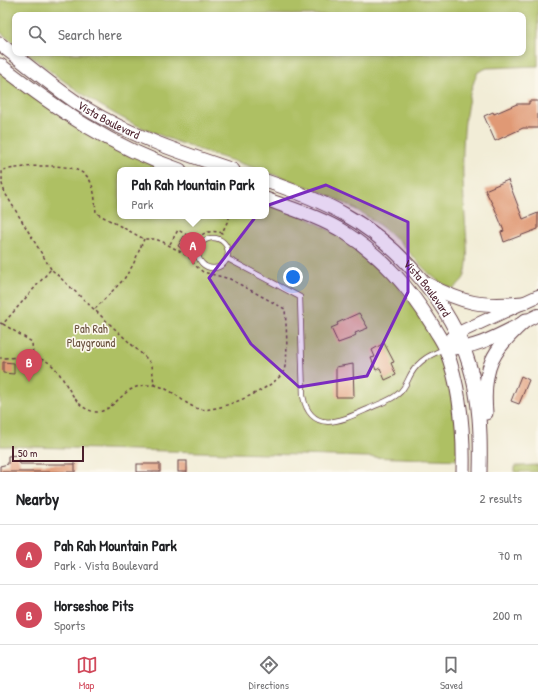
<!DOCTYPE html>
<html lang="en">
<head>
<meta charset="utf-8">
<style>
  :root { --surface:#fff; --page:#f6f6f6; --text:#202124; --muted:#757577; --line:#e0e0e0; --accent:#d1495b }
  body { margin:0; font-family:"Patrick Hand",sans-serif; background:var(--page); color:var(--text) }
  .scale { position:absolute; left:12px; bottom:10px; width:72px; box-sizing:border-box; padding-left:4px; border:2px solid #4a1f2b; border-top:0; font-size:11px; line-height:14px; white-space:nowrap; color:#4a1f2b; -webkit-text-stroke:3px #fbf7ec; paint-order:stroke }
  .you { position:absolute; left:293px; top:277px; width:14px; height:14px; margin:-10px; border:3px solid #fff; border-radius:50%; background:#1a73e8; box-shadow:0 0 0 6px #1a73e833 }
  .badge { display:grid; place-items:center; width:26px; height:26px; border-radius:50%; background:var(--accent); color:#fff; font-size:13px; font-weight:700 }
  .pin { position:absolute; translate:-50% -33px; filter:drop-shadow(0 1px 2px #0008) }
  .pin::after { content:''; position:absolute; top:21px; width:14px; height:12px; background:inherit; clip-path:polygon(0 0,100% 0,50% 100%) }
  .popup { position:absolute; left:117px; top:167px; width:152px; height:52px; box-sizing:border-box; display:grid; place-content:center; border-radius:8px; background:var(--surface); filter:drop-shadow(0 1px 3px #0005); font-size:13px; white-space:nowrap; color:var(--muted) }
  .popup b { font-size:15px; color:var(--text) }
  .popup::after { content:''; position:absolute; left:50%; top:100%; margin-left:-8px; border:8px solid transparent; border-top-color:var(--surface) }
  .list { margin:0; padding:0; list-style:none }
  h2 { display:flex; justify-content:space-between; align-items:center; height:52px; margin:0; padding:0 16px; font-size:17px }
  h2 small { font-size:13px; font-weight:400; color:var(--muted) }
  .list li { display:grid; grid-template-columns:26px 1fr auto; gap:12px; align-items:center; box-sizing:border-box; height:60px; padding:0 16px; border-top:1px solid var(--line) }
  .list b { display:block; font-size:15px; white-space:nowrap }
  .list p { margin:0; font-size:13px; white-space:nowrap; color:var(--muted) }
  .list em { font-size:13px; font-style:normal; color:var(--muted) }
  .icon { flex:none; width:22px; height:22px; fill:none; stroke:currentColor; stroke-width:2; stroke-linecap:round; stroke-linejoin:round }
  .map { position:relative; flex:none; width:538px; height:472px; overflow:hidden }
  .search { position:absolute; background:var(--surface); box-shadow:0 2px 6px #0003; left:12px; right:12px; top:12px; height:44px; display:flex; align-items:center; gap:10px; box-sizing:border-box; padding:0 14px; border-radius:8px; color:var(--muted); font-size:15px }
  .sheet { height:172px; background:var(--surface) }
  nav { display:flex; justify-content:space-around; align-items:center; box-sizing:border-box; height:56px; border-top:1px solid var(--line); background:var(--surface); font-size:11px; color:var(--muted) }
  nav a { display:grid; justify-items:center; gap:2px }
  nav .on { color:var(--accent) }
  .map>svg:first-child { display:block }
</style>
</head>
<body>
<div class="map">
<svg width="538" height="472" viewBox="0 0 538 472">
  <rect width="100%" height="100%" fill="#fbf7ec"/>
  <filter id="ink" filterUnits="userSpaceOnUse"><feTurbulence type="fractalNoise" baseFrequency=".025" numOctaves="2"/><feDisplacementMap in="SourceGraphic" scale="8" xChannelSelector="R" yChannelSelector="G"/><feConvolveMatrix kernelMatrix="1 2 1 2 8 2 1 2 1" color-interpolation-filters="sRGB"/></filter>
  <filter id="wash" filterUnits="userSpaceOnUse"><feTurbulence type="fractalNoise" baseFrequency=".012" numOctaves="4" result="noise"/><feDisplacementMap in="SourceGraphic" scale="16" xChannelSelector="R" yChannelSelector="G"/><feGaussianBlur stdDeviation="0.9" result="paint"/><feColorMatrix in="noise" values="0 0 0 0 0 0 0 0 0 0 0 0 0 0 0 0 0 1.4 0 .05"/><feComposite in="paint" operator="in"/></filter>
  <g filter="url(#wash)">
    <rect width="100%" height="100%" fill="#f2edd7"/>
    <g fill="#aec063" stroke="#7c7047">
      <path d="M0,0H538V66L487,68L478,72C459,111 462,174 465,217C466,236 470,257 465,275C464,280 457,285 453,289C429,280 414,255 396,239C356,203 316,189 266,172V170H261C218,156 175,143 134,124C95,105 60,79 27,53H523V15H15V44L0,32Z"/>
      <polygon points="0,66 39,97 175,170 120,170 120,216 266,216 266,202 295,211 376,256 449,356 464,460 0,446"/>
      <polygon points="538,465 538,472 515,472 515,466"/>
    </g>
    <g id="blocks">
      <g fill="#e09974">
        <polygon points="529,101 538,101 538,128 523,128 495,141 484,116 493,112 494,114 517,104 529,104"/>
        <polygon points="508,180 523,219 538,213 538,229 504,242 501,232 504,231 495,209 485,190"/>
        <polygon points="184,236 193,241 187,252 178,246"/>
        <polygon points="359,313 368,328 355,333 356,335 352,337 352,338 338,343 331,328 338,325 337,323"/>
        <polygon points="384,343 394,362 391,363 396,375 385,380 380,368 376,370 371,358 375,357 372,350"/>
        <polygon points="3,362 14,363 14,374 3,373"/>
        <polygon points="353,364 354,397 336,397 336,367"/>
        <polygon points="521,376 529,380 519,404 511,401"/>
        <polygon points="18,455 20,464 75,464 75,472 0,472 0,466 8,464 8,456"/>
        <rect x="178" y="461" width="9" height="11"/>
        <rect x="137" y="464" width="23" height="8"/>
      </g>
    </g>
  </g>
  <g filter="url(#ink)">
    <use href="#blocks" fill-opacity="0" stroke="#633e45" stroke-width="1"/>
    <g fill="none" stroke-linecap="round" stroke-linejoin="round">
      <defs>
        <g id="service">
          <circle cx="213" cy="253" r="15"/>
          <path d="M228,259L300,297L303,396C311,436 343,420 368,409C378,404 390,401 398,394C405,389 407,381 411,374C419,360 430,355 444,349"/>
        </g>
        <path id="tertiary" d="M538,296L456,334L450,340L446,348C475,352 512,327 538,315"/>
        <g id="secondary">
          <path id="s1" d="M0,44C28,65 55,89 85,108C131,136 182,153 233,170"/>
          <path d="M0,65C58,110 110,146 180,170"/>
          <path id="s2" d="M266,181C292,190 320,200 344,214C398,244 451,304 469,364C480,399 481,436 480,472"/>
          <path d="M266,199C292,209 320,217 344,232C383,257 409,287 433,326C437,334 443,341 446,350C461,389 464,430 463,472"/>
          <path d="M427,284C464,304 482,307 523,303"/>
          <path d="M486,413C482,367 493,349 526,320"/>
        </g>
      </defs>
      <use href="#service" stroke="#633e45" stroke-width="6"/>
      <use href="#tertiary" stroke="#633e45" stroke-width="14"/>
      <use href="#secondary" stroke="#633e45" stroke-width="15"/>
      <g stroke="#633e45" stroke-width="1.5" stroke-dasharray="3 3" stroke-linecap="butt">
        <polyline points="170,244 178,230 196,240"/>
        <path d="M51,269L5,193L2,184V170C22,167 76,159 89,179C95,188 95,202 96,213L144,239H155L163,242L188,256"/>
        <polyline points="95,309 124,279 133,265 144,239"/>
        <path d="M0,323L3,324L51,269L146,358L152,365L154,385C146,385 139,385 132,389C121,394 110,412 97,412C70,410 67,372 46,361C33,355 14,358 0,358"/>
        <polyline points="3,324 32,342 33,358"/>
        <path d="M154,385C175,389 182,404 199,409C215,414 279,387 284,370C289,355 286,326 285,309L230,279L203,272L197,267L188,256C195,240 202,227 222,233L230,216"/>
      </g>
      <use href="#service" stroke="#fff" stroke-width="4.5"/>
      <use href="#tertiary" stroke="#fff" stroke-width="12"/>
      <use href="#secondary" stroke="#fff" stroke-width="13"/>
    </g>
  </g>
  <path fill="#7b2cbf" fill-opacity="0.2" stroke="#7b2cbf" stroke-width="3" stroke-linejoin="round" d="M326,185L408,222V292L367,376L299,387L251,344L209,278L263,207Z"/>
  <g text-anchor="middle" stroke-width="3.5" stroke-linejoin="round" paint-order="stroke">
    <g font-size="12" fill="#4a1f2b" stroke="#fbf7ec">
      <text dy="4" stroke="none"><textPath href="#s1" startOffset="133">Vista Boulevard</textPath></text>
      <text dy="4" stroke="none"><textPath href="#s2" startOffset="197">Vista Boulevard</textPath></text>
    </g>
    <g font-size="12" fill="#684f3c" stroke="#fbf7ec">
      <text x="91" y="333">Pah Rah<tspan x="91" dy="14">Playground</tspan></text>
    </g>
  </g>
</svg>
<div class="scale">50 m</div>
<div class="you"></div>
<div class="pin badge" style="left:193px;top:265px">A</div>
<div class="popup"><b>Pah Rah Mountain Park</b>Park</div>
<div class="pin badge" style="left:29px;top:382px">B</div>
<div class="search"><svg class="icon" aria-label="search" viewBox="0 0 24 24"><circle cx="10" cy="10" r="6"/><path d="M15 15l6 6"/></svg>Search here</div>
</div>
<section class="sheet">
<h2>Nearby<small>2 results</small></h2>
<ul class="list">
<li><span class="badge">A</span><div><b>Pah Rah Mountain Park</b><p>Park · Vista Boulevard</p></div><em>70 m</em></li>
<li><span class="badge">B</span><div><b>Horseshoe Pits</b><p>Sports</p></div><em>200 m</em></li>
</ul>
</section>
<nav>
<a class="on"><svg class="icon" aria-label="map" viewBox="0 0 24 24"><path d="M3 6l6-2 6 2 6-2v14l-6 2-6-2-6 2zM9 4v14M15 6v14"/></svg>Map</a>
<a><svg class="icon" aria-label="directions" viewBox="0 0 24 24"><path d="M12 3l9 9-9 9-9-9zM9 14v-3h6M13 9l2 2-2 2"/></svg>Directions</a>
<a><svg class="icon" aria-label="saved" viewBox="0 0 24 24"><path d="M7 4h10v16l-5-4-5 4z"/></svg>Saved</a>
</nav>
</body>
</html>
